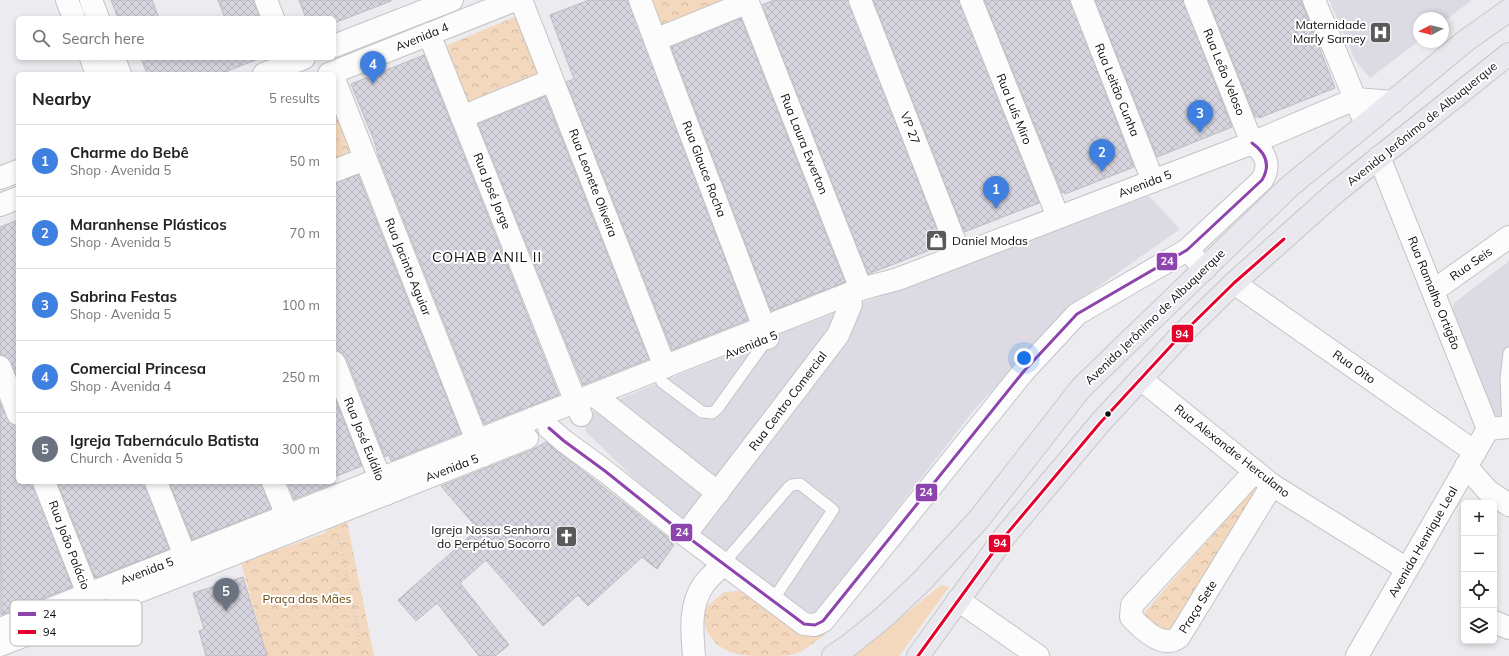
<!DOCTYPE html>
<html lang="en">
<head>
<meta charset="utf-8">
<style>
  :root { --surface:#fff; --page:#f2f2f2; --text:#222; --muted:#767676; --line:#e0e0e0; --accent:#0f766e }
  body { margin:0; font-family:Mulish,sans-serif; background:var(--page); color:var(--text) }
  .controls { position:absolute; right:12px; bottom:12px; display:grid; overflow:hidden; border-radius:6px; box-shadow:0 2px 6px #0003 }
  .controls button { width:36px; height:36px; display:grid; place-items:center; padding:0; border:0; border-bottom:1px solid var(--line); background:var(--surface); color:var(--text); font:20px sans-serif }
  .compass { position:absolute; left:1413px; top:12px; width:36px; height:36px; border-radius:50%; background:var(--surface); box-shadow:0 2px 6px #0003; rotate:263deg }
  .you { position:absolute; left:1024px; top:358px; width:14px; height:14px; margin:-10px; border:3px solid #fff; border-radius:50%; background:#1a73e8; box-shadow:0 0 0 6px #1a73e833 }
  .badge { display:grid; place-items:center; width:26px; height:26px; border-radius:50%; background:var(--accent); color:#fff; font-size:13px; font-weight:700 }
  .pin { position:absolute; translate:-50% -33px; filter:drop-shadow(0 1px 2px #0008) }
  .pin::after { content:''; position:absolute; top:21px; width:14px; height:12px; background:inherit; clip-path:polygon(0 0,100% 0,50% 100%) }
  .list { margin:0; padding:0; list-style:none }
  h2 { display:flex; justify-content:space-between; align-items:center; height:52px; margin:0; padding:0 16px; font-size:17px }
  h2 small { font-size:13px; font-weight:400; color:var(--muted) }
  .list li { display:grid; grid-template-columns:26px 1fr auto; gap:12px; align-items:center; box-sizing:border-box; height:72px; padding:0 16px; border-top:1px solid var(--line) }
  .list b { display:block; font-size:15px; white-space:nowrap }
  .list p { margin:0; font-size:13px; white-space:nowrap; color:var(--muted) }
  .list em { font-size:13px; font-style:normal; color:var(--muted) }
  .icon { flex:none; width:22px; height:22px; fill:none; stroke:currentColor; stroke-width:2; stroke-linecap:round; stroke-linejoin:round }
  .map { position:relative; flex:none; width:1509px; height:656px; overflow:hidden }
  .search { position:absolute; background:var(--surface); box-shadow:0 2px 6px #0003; left:16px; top:16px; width:320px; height:44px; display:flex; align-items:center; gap:10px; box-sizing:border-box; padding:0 14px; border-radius:6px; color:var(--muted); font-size:15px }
  .panel { position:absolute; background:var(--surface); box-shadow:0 2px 6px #0003; left:16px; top:72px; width:320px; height:412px; border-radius:6px }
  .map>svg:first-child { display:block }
</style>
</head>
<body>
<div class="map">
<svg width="1509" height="656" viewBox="0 0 1509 656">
  <defs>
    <pattern id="park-crowns" width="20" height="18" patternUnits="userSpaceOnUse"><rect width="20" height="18" fill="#f4d8bd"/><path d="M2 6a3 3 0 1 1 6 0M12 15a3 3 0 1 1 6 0" fill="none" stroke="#d0b8a1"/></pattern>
    <pattern id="building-cross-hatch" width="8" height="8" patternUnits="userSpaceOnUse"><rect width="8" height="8" fill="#d7d5df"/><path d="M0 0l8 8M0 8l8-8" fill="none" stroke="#b7b6be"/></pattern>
  </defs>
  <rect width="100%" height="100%" fill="#ecebef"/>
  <g fill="#dcdbe4">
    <polygon points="1329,0 1472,0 1443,22 1443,18 1419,18 1419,41 1370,78 1355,60"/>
    <polygon points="1149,196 1180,229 1072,305 974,410 814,615 723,564 586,432 584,423 585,416 607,404 768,338"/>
    <polygon points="1509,261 1509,415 1487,417 1451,314 1454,303"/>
  </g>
  <polygon fill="#f4d8bd" points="941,585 949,587 899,656 847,656 898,620"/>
  <g fill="url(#park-crowns)">
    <polygon points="645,0 741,0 658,33"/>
    <polygon points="522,14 544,76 461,112 438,49"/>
    <polygon points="334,103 354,155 334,162"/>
    <polygon points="1259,483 1172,635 1142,615"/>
    <polygon points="346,517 374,656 267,656 240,559 270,546 277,550 325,533 329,524"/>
    <path d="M739,591L755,596L814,633L826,634C815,641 804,652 792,655C784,656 775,656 767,656C759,656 750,656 742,655C719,652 700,633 704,609L724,592Z"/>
  </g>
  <g fill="url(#building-cross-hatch)" stroke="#bcbbbe">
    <polygon points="111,0 152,0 159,18 118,18"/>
    <polygon points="218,0 254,0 260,18 225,18"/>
    <polygon points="299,0 391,0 391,1 334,23 334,18 306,18"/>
    <polygon points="589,0 628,0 748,320 672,350 566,82 574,79 550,15"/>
    <polygon points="774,0 848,0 943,245 868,274 762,5"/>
    <polygon points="873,0 959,0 1039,203 964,232"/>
    <polygon points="984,0 1070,0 1134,167 1065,194 1064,192 1062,193"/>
    <polygon points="1095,0 1183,0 1232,127 1157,157"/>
    <polygon points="1208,0 1301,0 1335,88 1259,118 1259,116 1255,117"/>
    <polygon points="741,18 845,282 771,311 671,47"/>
    <polygon points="424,55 559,395 484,424 379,158 374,140 351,84"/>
    <polygon points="141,58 258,58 258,59 220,74 147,74"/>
    <polygon points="545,96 649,359 583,385 478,124"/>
    <polygon points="358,175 461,433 391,461 389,455 385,457 346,357 341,352 334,350 334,183"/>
    <polygon points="18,220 18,379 8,358 0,355 0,227"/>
    <polygon points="334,396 362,466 334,477"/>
    <polygon points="0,402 10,423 18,426 18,482 32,482 72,587 1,615"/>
    <polygon points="546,442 667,537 674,545 657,569 642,557 588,606 578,595 543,626 486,560 460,583 509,645 495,656 479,656 437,603 416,621 398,600 478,529 441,486 532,450"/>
    <polygon points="57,482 144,482 169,549 95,578"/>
    <polygon points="169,482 261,482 271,509 192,540"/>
    <polygon points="287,482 335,482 335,483 294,499"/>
    <polygon points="243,577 267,656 206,656 199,631 204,629 193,593"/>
  </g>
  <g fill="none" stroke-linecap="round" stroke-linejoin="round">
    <defs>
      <g id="service">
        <polyline points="658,370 662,382 702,412 712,413 717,409 768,338"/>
        <polyline points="1508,427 1506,379 1509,353"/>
        <polyline points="723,564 788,488 792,485 800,484 833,510 773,600"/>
      </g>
      <g id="minor">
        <polyline points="67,0 74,18"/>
        <polyline points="91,0 98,18"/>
        <polyline points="266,0 273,18"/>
        <polyline points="521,0 665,367"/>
        <polyline points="640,0 768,338"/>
        <polyline points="747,0 861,289"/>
        <polyline points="860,0 960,255"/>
        <polyline points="971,0 1058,217"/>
        <polyline points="1082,0 1153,181"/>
        <polyline points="1195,0 1252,143"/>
        <polyline points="429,34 581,415"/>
        <polyline points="655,40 748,2"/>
        <polyline points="91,58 97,74"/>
        <polyline points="114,58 120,74"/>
        <polyline points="334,79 483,456"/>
        <polyline points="462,117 552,80"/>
        <polyline points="334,171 365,159"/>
        <polyline points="1234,283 1475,452"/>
        <polyline points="1433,291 1509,237"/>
        <polyline points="334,362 386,494"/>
        <polyline points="0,367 18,414"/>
        <polyline points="1142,380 1272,485 1407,569"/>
        <polyline points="594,395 718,493"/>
        <polyline points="549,428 564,441 605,471 685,535 804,624 815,625 823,621 1024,371 1077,314 1187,250 1205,269"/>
        <polyline points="1466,466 1488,491 1509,505"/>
        <path d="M1255,471L1132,605L1131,617C1142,629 1163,650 1179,637L1272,485"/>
        <polyline points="44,482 94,609"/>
        <polyline points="156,482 191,571"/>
        <polyline points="273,482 293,530"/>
        <polyline points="685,535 838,335 851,304"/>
        <polyline points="958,600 1038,656"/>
        <polyline points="1494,622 1509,628"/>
        <path d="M694,656C692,631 689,605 704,584C709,577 717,571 723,564"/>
      </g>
      <g id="tertiary">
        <polyline points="1314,0 1361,113"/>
        <polyline points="1379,157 1488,429"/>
        <path d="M1187,250L1262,180C1271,165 1266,153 1252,143"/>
        <polyline points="1488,429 1509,427"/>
        <polyline points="117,600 527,438"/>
        <polyline points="0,629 861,289 898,279 1252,143 1355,99 1393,102"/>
        <polyline points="0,645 57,623"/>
        <polyline points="1357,656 1488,429"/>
      </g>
      <g id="secondary">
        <polyline points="334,46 452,0"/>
        <polyline points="264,74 304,58"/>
        <polyline points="329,74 515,0"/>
        <polyline points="0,178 18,171"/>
        <polyline points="0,205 18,198"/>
      </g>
      <g id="primary">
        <polyline points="833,656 848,646 884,617 921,582 979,519 1081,388 1290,186 1366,124 1464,42 1509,10"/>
        <polyline points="918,656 1005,536 1100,423 1181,335 1234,283 1336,192 1509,54"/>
      </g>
    </defs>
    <use href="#service" stroke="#c4c4c6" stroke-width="13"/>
    <use href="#minor" stroke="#c4c4c6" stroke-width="24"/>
    <use href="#tertiary" stroke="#c4c4c6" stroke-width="24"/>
    <use href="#secondary" stroke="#c4c4c6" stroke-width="24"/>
    <use href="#primary" stroke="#c7c7c9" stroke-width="24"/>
    <g stroke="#cdcdce" stroke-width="2.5" stroke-dasharray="1 3" stroke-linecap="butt">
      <polyline points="338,535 347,575"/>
      <polyline points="337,576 347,575 357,624"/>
      <polyline points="345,627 357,624 361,656"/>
    </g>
    <use href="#service" stroke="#fcfcfd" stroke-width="11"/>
    <use href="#minor" stroke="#fcfcfd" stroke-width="22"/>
    <use href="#tertiary" stroke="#fcfcfd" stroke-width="22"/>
    <use href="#secondary" stroke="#fcfcfd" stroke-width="22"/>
    <use href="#primary" stroke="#e9e8ee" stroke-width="22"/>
    <defs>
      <path id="bus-1" d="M549,428L564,441L605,471L685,535L804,624L815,625L823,621L1024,371L1077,314L1187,250L1262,180C1271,165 1266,153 1252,143"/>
      <polyline id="bus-2" points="918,656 1005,536 1100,423 1181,335 1234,283 1284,239"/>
    </defs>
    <use href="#bus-1" stroke="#fff" stroke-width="6"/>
    <use href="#bus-2" stroke="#fff" stroke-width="6"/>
    <use href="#bus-1" stroke="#8e44ad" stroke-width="3"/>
    <use href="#bus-2" stroke="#e4002b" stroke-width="3"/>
  </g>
  <defs>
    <symbol id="hospital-square" viewBox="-11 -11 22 22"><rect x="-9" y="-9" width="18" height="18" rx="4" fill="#5a5a5d" stroke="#fff"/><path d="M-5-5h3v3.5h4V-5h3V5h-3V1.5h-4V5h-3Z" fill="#fff"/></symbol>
    <symbol id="shop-square" viewBox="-11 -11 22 22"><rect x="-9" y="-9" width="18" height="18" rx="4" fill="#5a5a5d" stroke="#fff"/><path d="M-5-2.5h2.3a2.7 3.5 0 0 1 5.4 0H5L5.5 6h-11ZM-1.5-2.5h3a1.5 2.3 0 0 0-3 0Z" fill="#fff"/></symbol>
    <symbol id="church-square" viewBox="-11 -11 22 22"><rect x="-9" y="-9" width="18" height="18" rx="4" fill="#5a5a5d" stroke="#fff"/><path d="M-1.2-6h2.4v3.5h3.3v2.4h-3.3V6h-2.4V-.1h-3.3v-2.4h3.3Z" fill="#fff"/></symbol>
  </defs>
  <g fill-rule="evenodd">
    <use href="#hospital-square" x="1368" y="20" width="25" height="25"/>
    <use href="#shop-square" x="924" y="228" width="25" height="25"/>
    <use href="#church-square" x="554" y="524" width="25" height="25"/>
  </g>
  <circle fill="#0c0c0e" stroke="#fff" stroke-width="1.5" cx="1108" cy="414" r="3.5"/>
  <g text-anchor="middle" stroke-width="4" stroke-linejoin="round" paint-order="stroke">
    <g font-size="12" fill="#0c0c0e" stroke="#fff" text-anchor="end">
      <text x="1366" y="29">Maternidade<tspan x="1366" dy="14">Marly Sarney</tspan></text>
      <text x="952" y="245" text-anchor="start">Daniel Modas</text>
      <text x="550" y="534">Igreja Nossa Senhora<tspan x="550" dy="14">do Perpétuo Socorro</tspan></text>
    </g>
    <g font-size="12" fill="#0c0c0e" stroke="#fff">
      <text transform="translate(422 37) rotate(-22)" y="4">Avenida 4</text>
      <text transform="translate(1224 72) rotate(68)" y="4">Rua Leão Veloso</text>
      <text transform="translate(1117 90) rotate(68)" y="4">Rua Leitão Cunha</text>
      <text transform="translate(1014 109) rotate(68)" y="4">Rua Luís Miro</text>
      <text transform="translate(1422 124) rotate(-39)" y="4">Avenida Jerônimo de Albuquerque</text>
      <text transform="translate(910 128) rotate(69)" y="4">VP 27</text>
      <text transform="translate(804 144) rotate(68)" y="4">Rua Laura Ewerton</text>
      <text transform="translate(704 169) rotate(69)" y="4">Rua Glauce Rocha</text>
      <text transform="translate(593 183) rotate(69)" y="4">Rua Leonete Oliveira</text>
      <text transform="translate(1145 184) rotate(-21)" y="4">Avenida 5</text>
      <text transform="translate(492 191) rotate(68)" y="4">Rua José Jorge</text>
      <text transform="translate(1471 264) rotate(-35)" y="4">Rua Seis</text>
      <text transform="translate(408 267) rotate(68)" y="4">Rua Jacinto Aguiar</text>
      <text transform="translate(1434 293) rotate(68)" y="4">Rua Ramalho Ortigão</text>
      <text transform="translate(1155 317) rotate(-44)" y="4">Avenida Jerônimo de Albuquerque</text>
      <text transform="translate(751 345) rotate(-22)" y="4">Avenida 5</text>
      <text transform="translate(1354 367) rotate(35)" y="4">Rua Oito</text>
      <text transform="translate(788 401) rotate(-53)" y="4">Rua Centro Comercial</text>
      <text transform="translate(364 439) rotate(68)" y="4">Rua José Eulálio</text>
      <text transform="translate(1232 451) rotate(38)" y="4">Rua Alexandre Herculano</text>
      <text transform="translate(452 468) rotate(-21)" y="4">Avenida 5</text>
      <text transform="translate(1423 542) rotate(-60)" y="4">Avenida Henrique Leal</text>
      <text transform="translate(69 545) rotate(69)" y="4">Rua João Palácio</text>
      <text transform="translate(147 571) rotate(-21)" y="4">Avenida 5</text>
      <text transform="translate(1198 607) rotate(-58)" y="4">Praça Sete</text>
    </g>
    <g font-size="12" fill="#694107" stroke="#fff">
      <text x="307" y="603">Praça das Mães</text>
    </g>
    <g font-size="14" letter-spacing="1" fill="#0c0c0e" stroke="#fff">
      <text x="487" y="262">COHAB ANIL II</text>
    </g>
  </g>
  <rect x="10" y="600" width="132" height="46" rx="6" fill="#fff" stroke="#b6b6b7" stroke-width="1"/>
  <rect x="18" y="612" width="18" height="4" fill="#8e44ad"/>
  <rect x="18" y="630" width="18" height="4" fill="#e4002b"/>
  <g font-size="11" fill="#0c0c0e">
    <text x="43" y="618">24</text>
    <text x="43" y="636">94</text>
  </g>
  <g stroke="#fff" stroke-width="1.5">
    <rect x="1156" y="252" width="22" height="19" rx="4" fill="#8e44ad"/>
    <rect x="1171" y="324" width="23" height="19" rx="4" fill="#e4002b"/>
    <rect x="915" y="483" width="23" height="19" rx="4" fill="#8e44ad"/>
    <rect x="670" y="523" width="23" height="19" rx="4" fill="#8e44ad"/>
    <rect x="988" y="534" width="23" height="19" rx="4" fill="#e4002b"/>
  </g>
  <g font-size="11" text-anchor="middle" font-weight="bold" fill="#fff">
    <text x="1167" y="265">24</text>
    <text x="1182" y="338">94</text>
    <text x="926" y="496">24</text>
    <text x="682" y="536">24</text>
    <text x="1000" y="547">94</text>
  </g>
</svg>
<div class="controls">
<button>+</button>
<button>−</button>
<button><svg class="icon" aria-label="locate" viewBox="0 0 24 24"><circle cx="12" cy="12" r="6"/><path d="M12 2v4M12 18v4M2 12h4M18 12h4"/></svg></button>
<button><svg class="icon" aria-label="layers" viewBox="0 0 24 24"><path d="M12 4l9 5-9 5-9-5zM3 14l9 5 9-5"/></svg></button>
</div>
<svg class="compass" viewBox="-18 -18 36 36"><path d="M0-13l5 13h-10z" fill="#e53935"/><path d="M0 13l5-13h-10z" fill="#767676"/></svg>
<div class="you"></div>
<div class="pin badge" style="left:996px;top:209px;background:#3f7fe0">1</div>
<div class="pin badge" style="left:1102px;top:172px;background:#3f7fe0">2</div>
<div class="pin badge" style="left:1200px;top:133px;background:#3f7fe0">3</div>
<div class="pin badge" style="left:373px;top:84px;background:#3f7fe0">4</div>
<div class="pin badge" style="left:226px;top:611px;background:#6b7280">5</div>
<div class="search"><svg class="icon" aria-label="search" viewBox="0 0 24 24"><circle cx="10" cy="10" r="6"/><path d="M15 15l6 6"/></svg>Search here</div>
<section class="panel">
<h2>Nearby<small>5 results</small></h2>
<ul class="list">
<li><span class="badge" style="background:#3f7fe0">1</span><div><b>Charme do Bebê</b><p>Shop · Avenida 5</p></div><em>50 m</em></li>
<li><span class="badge" style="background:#3f7fe0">2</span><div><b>Maranhense Plásticos</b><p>Shop · Avenida 5</p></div><em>70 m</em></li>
<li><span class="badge" style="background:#3f7fe0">3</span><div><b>Sabrina Festas</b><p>Shop · Avenida 5</p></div><em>100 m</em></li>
<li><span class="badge" style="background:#3f7fe0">4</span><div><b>Comercial Princesa</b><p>Shop · Avenida 4</p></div><em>250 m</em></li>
<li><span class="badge" style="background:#6b7280">5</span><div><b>Igreja Tabernáculo Batista</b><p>Church · Avenida 5</p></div><em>300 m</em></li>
</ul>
</section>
</div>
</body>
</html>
